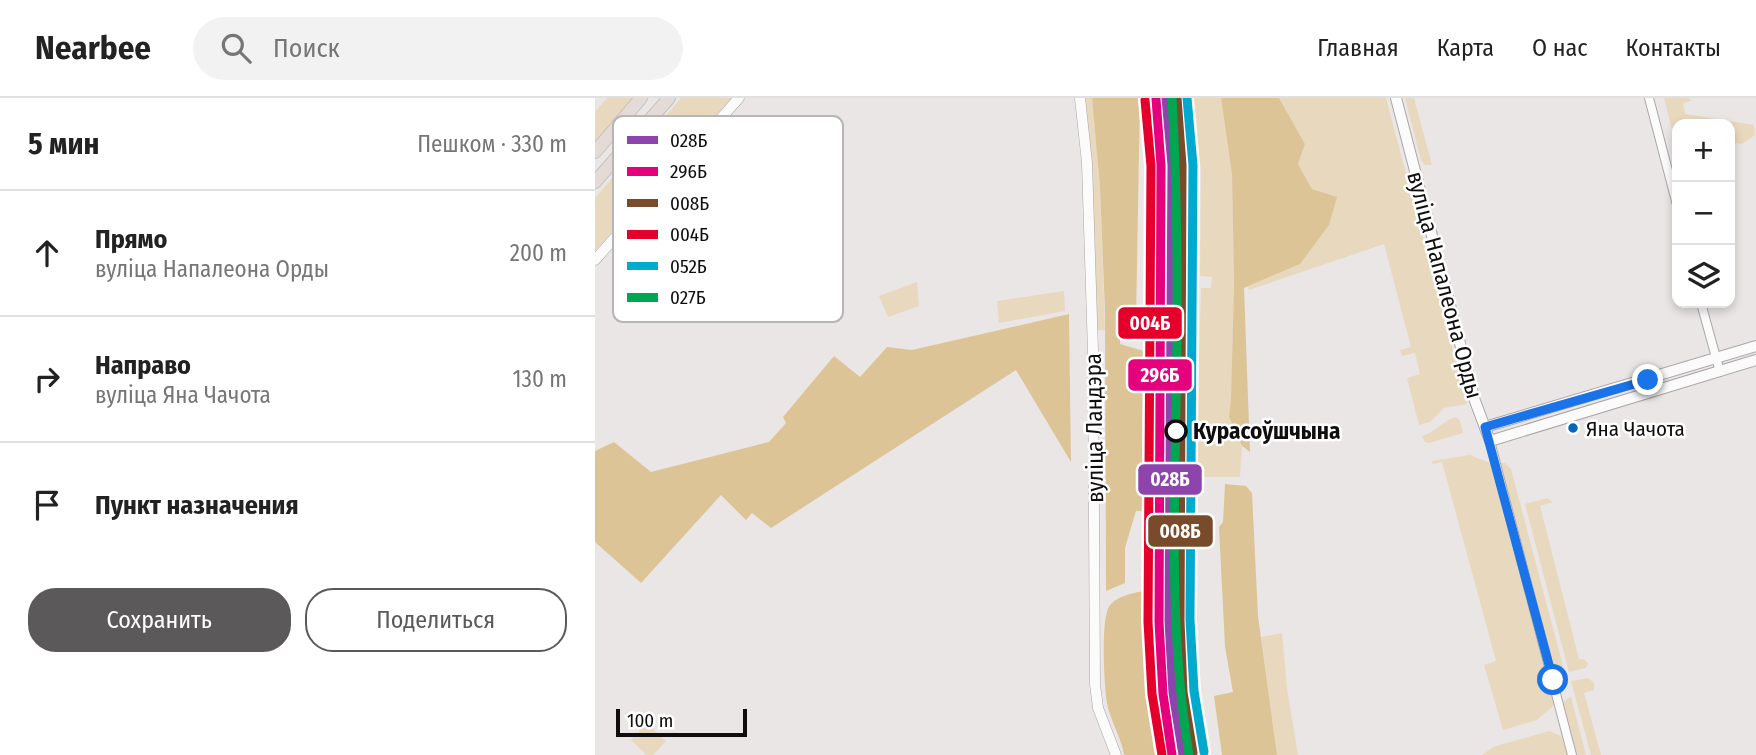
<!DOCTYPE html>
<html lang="ru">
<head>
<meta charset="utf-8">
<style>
  :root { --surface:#fff; --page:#f2f2f2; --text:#222; --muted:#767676; --line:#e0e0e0; --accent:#5c595a }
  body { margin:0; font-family:"Fira Sans Condensed",sans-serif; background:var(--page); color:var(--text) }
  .controls { position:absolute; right:21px; top:21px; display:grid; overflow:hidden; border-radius:14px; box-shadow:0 4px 10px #0003 }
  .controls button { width:63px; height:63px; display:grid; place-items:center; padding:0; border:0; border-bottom:2px solid var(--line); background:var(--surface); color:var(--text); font:35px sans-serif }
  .scale { position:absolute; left:21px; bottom:18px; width:131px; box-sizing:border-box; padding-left:7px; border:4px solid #100d0e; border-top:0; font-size:19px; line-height:24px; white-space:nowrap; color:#100d0e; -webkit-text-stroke:5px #fff; paint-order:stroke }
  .stop { position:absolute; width:21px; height:21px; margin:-16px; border:5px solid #1a73e8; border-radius:50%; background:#fff }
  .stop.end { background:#1a73e8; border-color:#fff; box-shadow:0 2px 7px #0008 }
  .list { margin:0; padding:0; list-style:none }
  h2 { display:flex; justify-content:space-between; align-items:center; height:91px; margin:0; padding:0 28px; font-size:30px }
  h2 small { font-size:23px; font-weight:400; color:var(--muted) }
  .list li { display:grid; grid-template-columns:46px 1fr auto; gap:21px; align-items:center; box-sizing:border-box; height:126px; padding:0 28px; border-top:2px solid var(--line) }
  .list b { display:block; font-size:26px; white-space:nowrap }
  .list p { margin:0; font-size:23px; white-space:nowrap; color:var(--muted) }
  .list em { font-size:23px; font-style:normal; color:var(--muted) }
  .actions { display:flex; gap:14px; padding:21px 28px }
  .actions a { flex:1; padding:16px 0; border:2px solid var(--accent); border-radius:28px; text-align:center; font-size:24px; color:var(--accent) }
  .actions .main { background:var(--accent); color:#fff }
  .icon { flex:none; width:38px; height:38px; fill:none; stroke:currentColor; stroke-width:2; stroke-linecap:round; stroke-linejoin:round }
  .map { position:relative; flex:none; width:1161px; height:657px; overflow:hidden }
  header { display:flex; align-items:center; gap:42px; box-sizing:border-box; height:98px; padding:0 35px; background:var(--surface); border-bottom:2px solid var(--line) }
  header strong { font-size:33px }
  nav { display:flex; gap:38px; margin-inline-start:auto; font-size:24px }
  .search { width:490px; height:63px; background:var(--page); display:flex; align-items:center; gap:18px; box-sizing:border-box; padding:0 24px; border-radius:38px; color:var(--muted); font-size:26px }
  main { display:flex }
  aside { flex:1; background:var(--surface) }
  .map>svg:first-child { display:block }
</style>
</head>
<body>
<header>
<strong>Nearbee</strong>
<div class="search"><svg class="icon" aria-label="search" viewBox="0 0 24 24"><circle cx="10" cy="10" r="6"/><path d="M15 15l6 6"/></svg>Поиск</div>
<nav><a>Главная</a><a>Карта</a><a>О нас</a><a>Контакты</a></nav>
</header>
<main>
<aside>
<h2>5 мин<small>Пешком · 330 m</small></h2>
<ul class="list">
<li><svg class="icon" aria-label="ahead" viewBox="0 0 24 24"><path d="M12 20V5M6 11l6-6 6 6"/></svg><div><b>Прямо</b><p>вуліца Напалеона Орды</p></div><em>200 m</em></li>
<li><svg class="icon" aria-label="right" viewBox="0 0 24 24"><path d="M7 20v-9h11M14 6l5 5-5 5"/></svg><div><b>Направо</b><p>вуліца Яна Чачота</p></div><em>130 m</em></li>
<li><svg class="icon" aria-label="arrive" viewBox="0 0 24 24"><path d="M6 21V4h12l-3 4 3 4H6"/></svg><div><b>Пункт назначения</b></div></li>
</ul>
<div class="actions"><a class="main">Сохранить</a><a>Поделиться</a></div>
</aside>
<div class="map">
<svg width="1161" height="657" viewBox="0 0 1161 657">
  <rect width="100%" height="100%" fill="#eae6e6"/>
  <g fill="#e8d8bd">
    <polygon points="12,0 38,0 0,45 0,14"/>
    <polygon points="86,0 137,0 0,153 0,100"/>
    <polygon points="489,0 497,0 505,89 510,232 502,232"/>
    <polygon points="596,0 626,0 637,77 639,186 636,299 634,319 647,348 645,379 601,379 606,190 616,190 617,179 605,178 606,71"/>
    <polygon points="684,0 791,0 872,306 849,310 835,324 824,327 812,280 825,276 820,255 807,258 805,252 816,249 789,146 654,192 653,189 705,165 741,99 717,91 703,66 710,46"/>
    <polygon points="810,0 819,0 837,67 830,67 826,62"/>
    <polygon points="1069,0 1094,0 1096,3 1088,5 1090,16 1159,27 1160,37 1147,46 1135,44 1135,26 1082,26 1082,39 1079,40"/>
    <polygon points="322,184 324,208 293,219 284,198"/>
    <polygon points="469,193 470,213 404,225 402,203"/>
    <path d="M861,319L865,323L868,335L834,345L830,344L827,338C840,334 848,323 861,319Z"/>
    <polygon points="875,357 895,365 898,374 958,603 959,607 942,622 908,632 889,567 901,563 847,364 838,366 837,363"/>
    <polygon points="906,365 910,365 916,371 970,576 963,575 960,572"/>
    <polygon points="952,400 958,404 945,408 984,561 988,561 993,565 991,570 974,574 930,406"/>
    <polygon points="687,535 692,590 703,657 682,657 666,539"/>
    <polygon points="993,580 999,585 999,592 989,595 1006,657 996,657 976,583"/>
    <polygon points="976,599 991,657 982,657 968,604"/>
    <polygon points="51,625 71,643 58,657 52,657 36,642"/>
    <polygon points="954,633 966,638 972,657 887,657 898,649"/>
  </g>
  <g fill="#dcc496">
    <polygon points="497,0 545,0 541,221 526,225 525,246 552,254 556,413 541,413 530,450 530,485 511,493 510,214 505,89"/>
    <polygon points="626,0 684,0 710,46 703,66 717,91 742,99 734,127 705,166 649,190 655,354 647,348 634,319 636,299 639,186 637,77"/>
    <polygon points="474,216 476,364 421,272 176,430 157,415 151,422 126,397 46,485 0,444 0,353 19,344 56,374 174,344 191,325 188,319 239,258 265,279 292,249 317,252"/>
    <polygon points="630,386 651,388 657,395 663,518 682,657 627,657 619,598 638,594 630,549 624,429 628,424"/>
    <path d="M551,493V571L562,657H529C526,639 515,622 512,605C509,585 506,528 513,511C517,499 540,494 551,493Z"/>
  </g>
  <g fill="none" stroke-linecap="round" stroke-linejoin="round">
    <defs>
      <g id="minor">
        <polyline points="1054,0 1082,107"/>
        <polyline points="1106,205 1125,274"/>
        <polyline points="895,343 977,657"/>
      </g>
      <g id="tertiary">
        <polyline points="485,0 492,65 498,253 500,586 503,610 521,657"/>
        <polyline points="0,162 144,0"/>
      </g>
      <g id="secondary">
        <polyline points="801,0 880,303 895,343 1161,262"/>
        <polyline points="890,329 1161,248"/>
      </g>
      <g id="trunk">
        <polyline points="0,54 46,0"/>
        <polyline points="0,84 74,0"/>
      </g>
    </defs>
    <use href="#minor" stroke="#aba7a8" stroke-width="10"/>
    <use href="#tertiary" stroke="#aba7a8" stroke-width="11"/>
    <use href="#secondary" stroke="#aba7a8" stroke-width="12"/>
    <use href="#trunk" stroke="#c3c1c1" stroke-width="14"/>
    <use href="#minor" stroke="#fcfbfb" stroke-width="8"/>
    <use href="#tertiary" stroke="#fcfbfb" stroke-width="10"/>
    <use href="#secondary" stroke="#fcfbfb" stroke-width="10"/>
    <use href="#trunk" stroke="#e4dad6" stroke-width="12"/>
    <defs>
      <polyline id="rail-1" points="571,0 577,67 574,523 578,595 588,657"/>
      <polyline id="rail-2" points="561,1 566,67 564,524 568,596 577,657"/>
      <polyline id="rail-3" points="582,0 587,67 585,523 588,594 598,655"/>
      <polyline id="rail-4" points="550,2 556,68 553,524 557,596 567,657"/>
      <polyline id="rail-5" points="592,0 598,67 595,522 599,593 609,654"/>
      <path id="rail-6" d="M577,0C583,103 583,205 581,308C579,425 575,541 594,657"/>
    </defs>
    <use href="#rail-1" stroke="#fff" stroke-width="14"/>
    <use href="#rail-2" stroke="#fff" stroke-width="14"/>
    <use href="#rail-3" stroke="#fff" stroke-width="14"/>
    <use href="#rail-4" stroke="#fff" stroke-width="14"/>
    <use href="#rail-5" stroke="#fff" stroke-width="14"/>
    <use href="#rail-6" stroke="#fff" stroke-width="14"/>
    <use href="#rail-1" stroke="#8e44ad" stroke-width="9"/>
    <use href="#rail-2" stroke="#e5007d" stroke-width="9"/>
    <use href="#rail-3" stroke="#7a4b2a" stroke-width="9"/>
    <use href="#rail-4" stroke="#e4002b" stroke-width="9"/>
    <use href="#rail-5" stroke="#00a9ce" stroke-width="9"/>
    <use href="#rail-6" stroke="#00a651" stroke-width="9"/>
  </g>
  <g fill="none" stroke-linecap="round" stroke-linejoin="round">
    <polyline stroke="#1a73e8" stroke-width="9" points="958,582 890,329 1053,282"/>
  </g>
  <circle fill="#0065bd" stroke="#fff" stroke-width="2.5" cx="978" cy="330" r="6"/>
  <circle fill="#fff" stroke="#100d0e" stroke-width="3.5" cx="581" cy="333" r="10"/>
  <g text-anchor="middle" stroke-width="5" stroke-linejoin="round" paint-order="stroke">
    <g font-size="21" fill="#100d0e" stroke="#fff" text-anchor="start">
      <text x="991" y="338">Яна Чачота</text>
    </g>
    <g font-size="23" fill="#100d0e" stroke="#fff">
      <text transform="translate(850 187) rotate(75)" y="8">вуліца Напалеона Орды</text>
      <text transform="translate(499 330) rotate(-91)" y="8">вуліца Ландэра</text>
    </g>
    <g font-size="23" font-weight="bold" fill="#100d0e" stroke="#fff" text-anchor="start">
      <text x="598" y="341">Курасоўшчына</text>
    </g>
  </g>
  <rect x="18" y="18" width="230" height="206" rx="10" fill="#fff" stroke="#b7b6b7" stroke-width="2"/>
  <rect x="32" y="38" width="31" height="8" fill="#8e44ad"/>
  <rect x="32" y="69" width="31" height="9" fill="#e5007d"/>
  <rect x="32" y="101" width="31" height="8" fill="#7a4b2a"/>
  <rect x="32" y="132" width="31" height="9" fill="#e4002b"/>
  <rect x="32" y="164" width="31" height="8" fill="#00a9ce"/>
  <rect x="32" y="195" width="31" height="9" fill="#00a651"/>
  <g font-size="19" fill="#100d0e">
    <text x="75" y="49">028Б</text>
    <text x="75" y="80">296Б</text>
    <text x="75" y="112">008Б</text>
    <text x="75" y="143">004Б</text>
    <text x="75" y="175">052Б</text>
    <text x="75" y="206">027Б</text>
  </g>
  <g stroke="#fff" stroke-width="2.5">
    <rect x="522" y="208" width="66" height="34" rx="7" fill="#e4002b"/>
    <rect x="532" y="260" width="66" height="34" rx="7" fill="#e5007d"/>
    <rect x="542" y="365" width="66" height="33" rx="7" fill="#8e44ad"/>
    <rect x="552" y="416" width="67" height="34" rx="7" fill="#7a4b2a"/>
  </g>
  <g font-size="19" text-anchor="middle" font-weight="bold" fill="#fff">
    <text x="555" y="232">004Б</text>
    <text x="565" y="284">296Б</text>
    <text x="575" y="388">028Б</text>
    <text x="585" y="440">008Б</text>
  </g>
</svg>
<div class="controls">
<button>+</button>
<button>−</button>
<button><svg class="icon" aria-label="layers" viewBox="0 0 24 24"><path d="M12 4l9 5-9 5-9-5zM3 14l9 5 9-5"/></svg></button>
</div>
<div class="scale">100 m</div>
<div class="stop" style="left:958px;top:582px"></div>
<div class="stop end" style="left:1053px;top:282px"></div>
</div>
</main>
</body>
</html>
